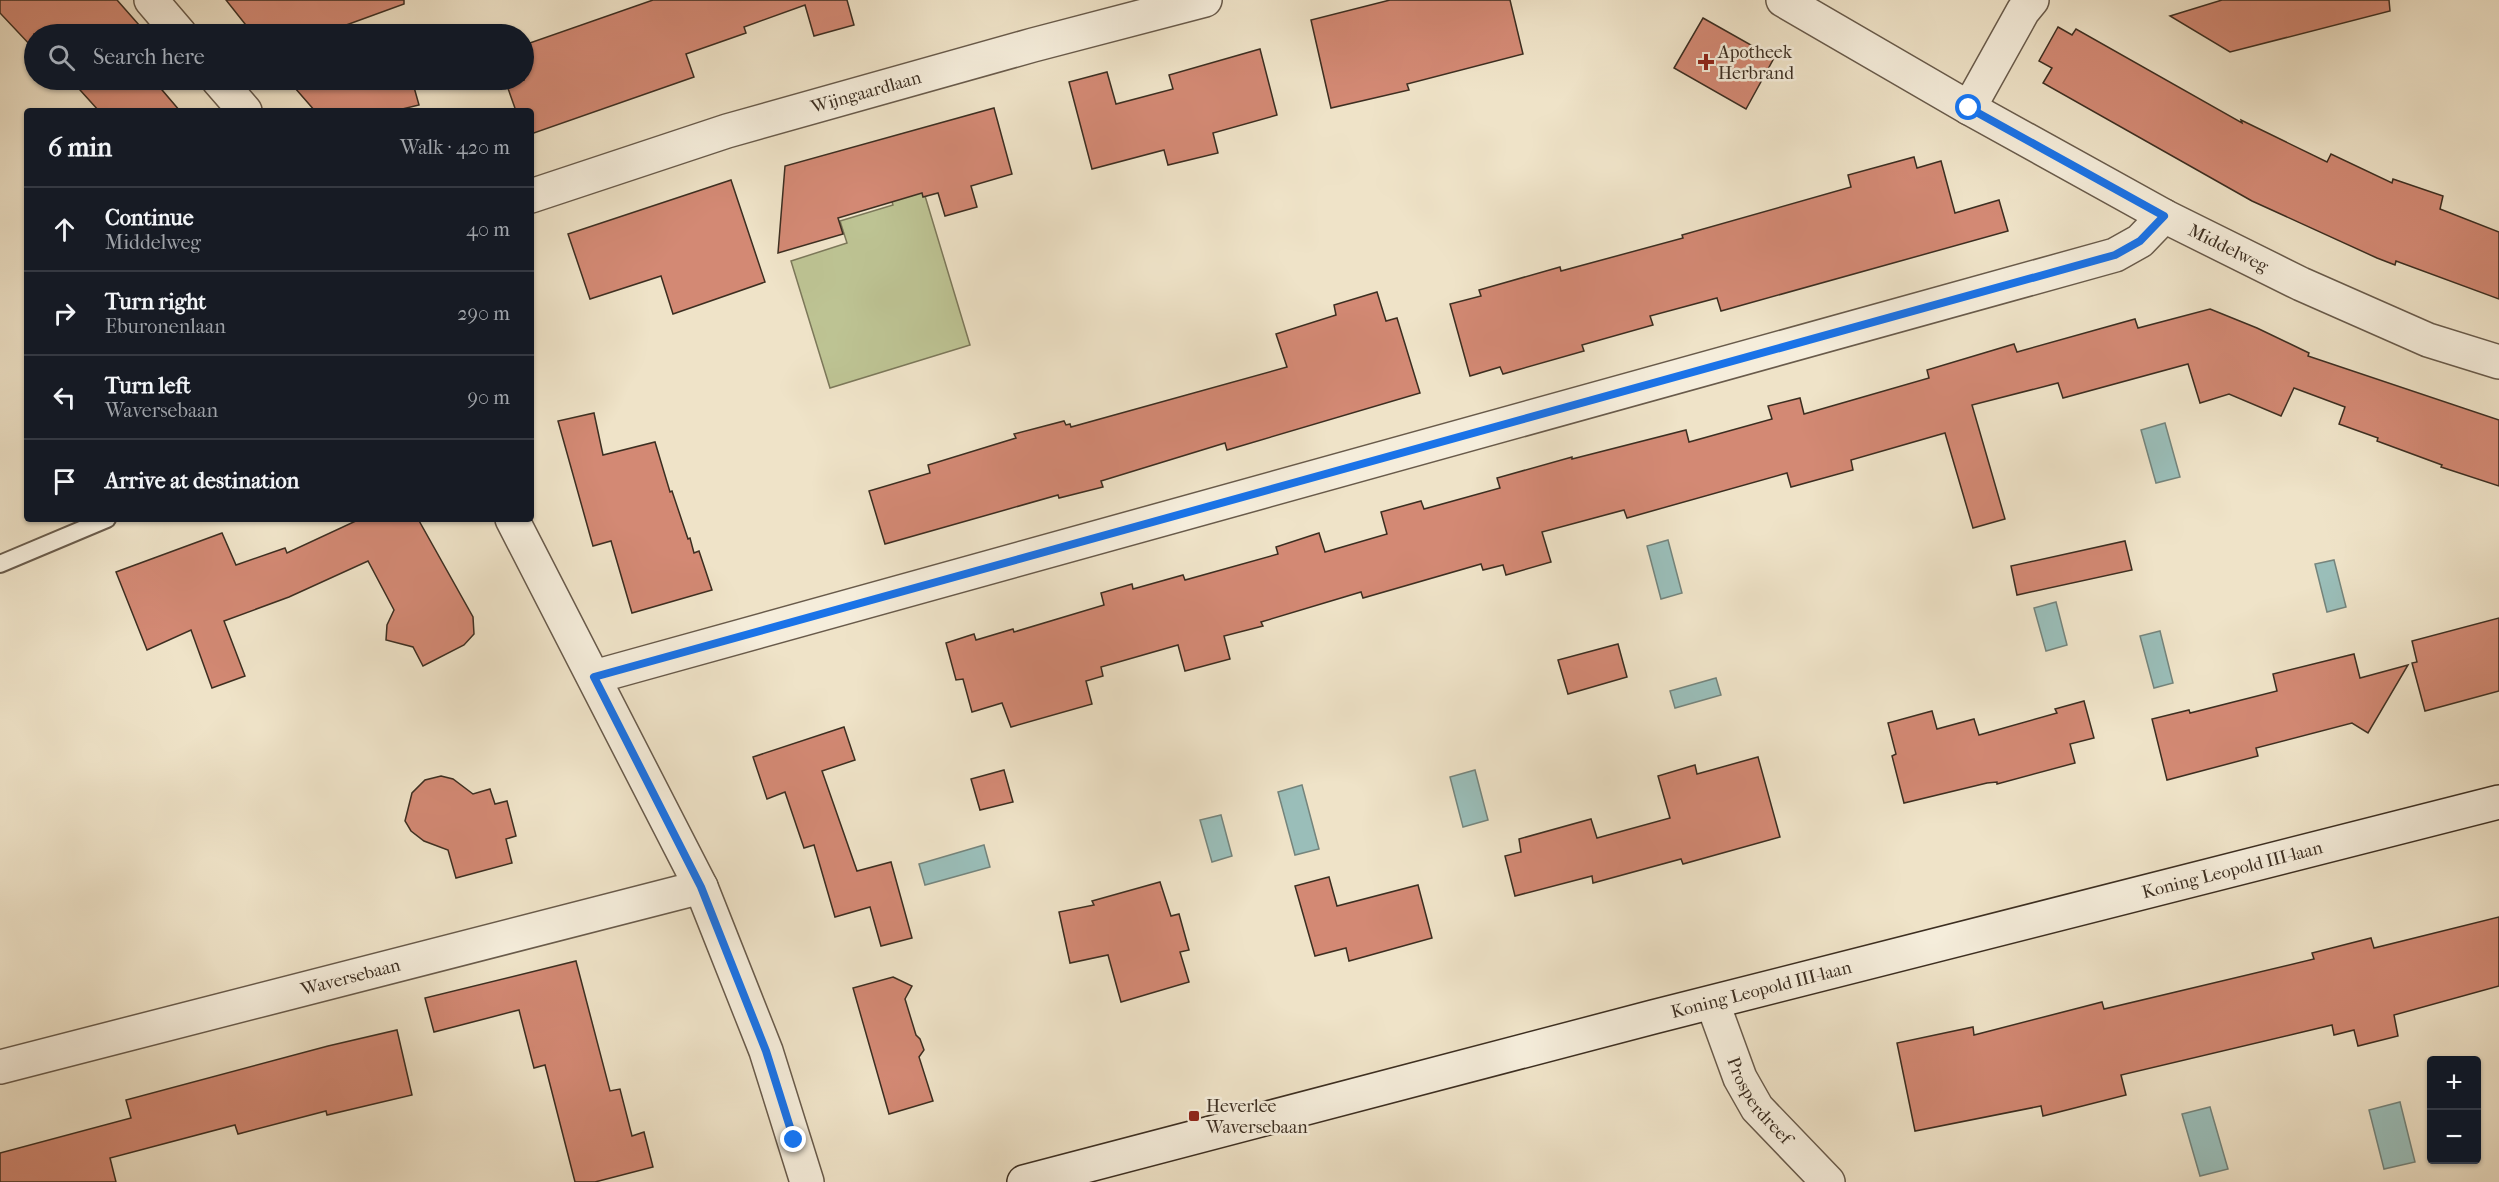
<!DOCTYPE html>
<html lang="en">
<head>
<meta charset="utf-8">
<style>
  :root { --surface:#171b24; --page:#20242c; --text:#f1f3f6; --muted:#9ea1a6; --line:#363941 }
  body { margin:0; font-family:"IM FELL French Canon",serif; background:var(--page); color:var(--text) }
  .controls { position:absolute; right:18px; bottom:18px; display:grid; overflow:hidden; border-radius:6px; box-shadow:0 2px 4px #0004 }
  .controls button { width:54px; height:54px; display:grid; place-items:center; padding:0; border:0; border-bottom:2px solid var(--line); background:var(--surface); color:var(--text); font:30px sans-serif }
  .stop { position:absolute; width:18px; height:18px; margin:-14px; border:4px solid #1a73e8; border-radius:50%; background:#fff }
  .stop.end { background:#1a73e8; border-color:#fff; box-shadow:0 2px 6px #0008 }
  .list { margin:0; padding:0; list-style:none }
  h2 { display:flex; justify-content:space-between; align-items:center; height:78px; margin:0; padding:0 24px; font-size:26px }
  h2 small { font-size:20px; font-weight:400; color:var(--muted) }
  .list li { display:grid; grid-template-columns:39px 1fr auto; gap:18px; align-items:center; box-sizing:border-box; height:84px; padding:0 24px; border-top:2px solid var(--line) }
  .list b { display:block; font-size:22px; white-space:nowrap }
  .list p { margin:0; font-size:20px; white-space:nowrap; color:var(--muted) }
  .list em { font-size:20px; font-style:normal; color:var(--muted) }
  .icon { flex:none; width:33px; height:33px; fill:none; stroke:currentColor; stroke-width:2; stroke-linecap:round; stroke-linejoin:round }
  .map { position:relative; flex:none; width:2499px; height:1182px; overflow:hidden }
  .search { position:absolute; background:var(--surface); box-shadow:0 2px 4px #0004; left:24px; top:24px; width:510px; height:66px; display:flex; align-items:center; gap:15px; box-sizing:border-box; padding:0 21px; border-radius:33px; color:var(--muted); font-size:22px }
  .panel { position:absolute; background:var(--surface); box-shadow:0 2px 4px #0004; left:24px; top:108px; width:510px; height:414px; border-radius:6px }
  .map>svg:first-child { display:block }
</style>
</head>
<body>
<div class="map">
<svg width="2499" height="1182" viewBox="0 0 2499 1182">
  <rect width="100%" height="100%" fill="#efe3c8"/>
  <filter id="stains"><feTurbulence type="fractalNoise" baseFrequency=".00333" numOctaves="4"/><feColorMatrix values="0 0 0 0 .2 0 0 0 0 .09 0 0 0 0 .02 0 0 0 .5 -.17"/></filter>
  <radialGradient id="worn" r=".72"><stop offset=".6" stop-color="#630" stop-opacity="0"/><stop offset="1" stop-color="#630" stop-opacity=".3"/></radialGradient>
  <polygon fill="#bdc393" stroke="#7c785a" stroke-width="1.5" points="906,133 970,345 830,388 791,261 847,243 840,221 893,205 874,143"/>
  <g fill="#9abeb9" stroke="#74847c" stroke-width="1.5">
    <polygon points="2165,423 2180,477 2156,483 2141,430"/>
    <polygon points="1668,540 1682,593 1661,599 1647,546"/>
    <polygon points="2334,560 2346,607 2327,612 2315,564"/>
    <polygon points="2056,602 2067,645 2046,651 2034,608"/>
    <polygon points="2160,631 2173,683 2154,688 2140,636"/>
    <polygon points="1716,678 1721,695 1675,708 1670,691"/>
    <polygon points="1475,770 1488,820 1463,827 1450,777"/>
    <polygon points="1302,785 1319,849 1295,855 1278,792"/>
    <polygon points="1221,815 1232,856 1212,862 1200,820"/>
    <polygon points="984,845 990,867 925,885 919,864"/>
    <polygon points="2400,1102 2415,1162 2384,1169 2369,1110"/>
    <polygon points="2210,1107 2228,1169 2200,1176 2182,1114"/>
  </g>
  <g fill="#d38974" stroke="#3c2e21" stroke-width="1.5">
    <polygon points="0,0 117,0 147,34 34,34 34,45 32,47 0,13"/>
    <polygon points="226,0 404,0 404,4 338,28 340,34 253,34"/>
    <polygon points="653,0 847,0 854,25 814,36 805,5 744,27 746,33 686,54 694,77 531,134 531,111 516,111 505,80 524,80 524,45"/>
    <polygon points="1390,0 1510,0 1523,54 1407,84 1409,90 1331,108 1311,20"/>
    <polygon points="2222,0 2389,0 2390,11 2230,52 2170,16"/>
    <polygon points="1703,18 1774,58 1746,109 1674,68"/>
    <polygon points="2058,27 2072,35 2076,29 2242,123 2241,120 2327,162 2331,154 2392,183 2393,179 2443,196 2440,209 2499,232 2499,299 2396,261 2395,265 2377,258 2252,201 2043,83 2052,68 2039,61"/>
    <polygon points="1260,49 1277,115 1213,133 1218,153 1168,165 1164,150 1092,169 1069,82 1107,72 1116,104 1173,89 1169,75"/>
    <polygon points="71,80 162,80 157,84 180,111 99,111"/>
    <polygon points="288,80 412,80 419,105 394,111 315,111"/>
    <polygon points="994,108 1012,174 971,186 977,207 945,216 938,193 923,197 922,193 838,218 843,234 778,253 785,166"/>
    <polygon points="1914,157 1917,168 1941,161 1955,213 1999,200 2008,231 1721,311 1717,298 1650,316 1653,325 1582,345 1584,351 1503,374 1500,367 1470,376 1450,304 1481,296 1479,290 1560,267 1561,271 1683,238 1682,235 1851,187 1848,175"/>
    <polygon points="731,180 765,282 673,314 661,276 590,299 568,234"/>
    <polygon points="1377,292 1386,321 1397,318 1420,393 1227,450 1225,443 1101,481 1103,487 1059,498 1058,495 885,544 869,491 930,473 928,465 1016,438 1014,434 1064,421 1066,425 1070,424 1071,427 1287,367 1276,334 1336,315 1334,305"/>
    <polygon points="2210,309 2257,328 2309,353 2308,356 2499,420 2499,486 2441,467 2442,465 2377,441 2378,438 2339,424 2345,407 2294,388 2281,416 2229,394 2200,403 2188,364 2063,398 2058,383 1972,405 2005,519 1973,528 1945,433 1851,460 1853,470 1791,487 1787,473 1627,518 1624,510 1542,532 1551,562 1506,575 1503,565 1483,570 1481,564 1363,598 1361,592 1261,622 1263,626 1224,636 1230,659 1185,671 1178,645 1101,667 1103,676 1086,681 1092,704 1011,727 1002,703 972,712 963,679 956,680 946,643 974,634 976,640 1013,629 1014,632 1104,605 1101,593 1132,584 1133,589 1183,575 1185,580 1278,554 1276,547 1319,533 1325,552 1387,534 1381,512 1421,501 1424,509 1500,488 1497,478 1572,457 1572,459 1686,430 1689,442 1772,419 1768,406 1800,398 1804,414 1929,378 1927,370 2014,344 2017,352 2135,319 2138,328"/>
    <polygon points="594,413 603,455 655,442 670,492 672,491 688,539 690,538 694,553 699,551 712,590 632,613 611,541 593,546 558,421"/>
    <polygon points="360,519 418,519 473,617 474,634 464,645 423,666 413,647 386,640 387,625 394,610 368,561 289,597 224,621 245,676 212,688 191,630 147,650 116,572 222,533 236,565 285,548 287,553"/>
    <polygon points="2125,541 2132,570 2017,595 2011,566"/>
    <polygon points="2499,618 2499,691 2425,711 2412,663 2417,662 2412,641"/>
    <polygon points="1618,644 1627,677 1568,694 1558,660"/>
    <polygon points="2354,654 2360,678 2408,665 2368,733 2352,723 2256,748 2258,756 2167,780 2152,719 2189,710 2190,713 2277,691 2273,674"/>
    <polygon points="2084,701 2094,738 2070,744 2075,763 1997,784 1997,782 1987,783 1904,803 1892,756 1896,754 1888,723 1932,711 1937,729 1974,719 1979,735 2057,713 2055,709"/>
    <polygon points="844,727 855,760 822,771 857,871 891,862 912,938 881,946 870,907 835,917 814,845 804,848 785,792 767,799 753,757"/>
    <polygon points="1758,757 1780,837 1683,864 1681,859 1593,883 1592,876 1515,896 1505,856 1521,852 1519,839 1591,819 1597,838 1670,818 1658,776 1695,765 1697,774"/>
    <polygon points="1004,770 1013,802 980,810 971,779"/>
    <polygon points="441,776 453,779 473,794 490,789 495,804 507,801 516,836 506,839 512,863 456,878 448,850 424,841 411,831 405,821 412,793 425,780"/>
    <polygon points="1329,877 1337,906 1418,885 1432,938 1349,961 1346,948 1315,956 1295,886"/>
    <polygon points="1160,882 1171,916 1179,914 1189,950 1180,952 1189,982 1121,1002 1108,955 1070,963 1059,912 1094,905 1092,901"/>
    <polygon points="2499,917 2499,986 2394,1015 2398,1036 2358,1046 2354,1030 2334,1035 2332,1025 2121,1075 2126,1095 2043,1116 2041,1106 1915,1131 1897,1043 1973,1027 1974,1035 2102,1002 2104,1009 2314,959 2312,953 2371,938 2374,948"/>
    <polygon points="576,961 610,1091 620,1089 632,1136 644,1132 653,1167 595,1182 575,1182 545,1065 534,1068 519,1010 434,1032 425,998"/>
    <polygon points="893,977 912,986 905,999 916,1035 920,1039 924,1050 919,1057 933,1101 889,1114 853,988"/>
    <polygon points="397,1030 412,1095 327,1115 326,1111 238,1134 235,1125 110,1158 116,1182 0,1182 0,1153 131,1118 126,1100 328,1046"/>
  </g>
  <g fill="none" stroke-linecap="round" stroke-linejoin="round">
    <defs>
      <polyline id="lane" points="0,564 107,519"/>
      <g id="street">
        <polyline points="151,0 180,34"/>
        <path id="s1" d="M1783,0L1969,108L2164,216L2301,284L2428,340L2499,362"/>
        <polyline points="218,80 245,111"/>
        <polyline points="1969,108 2023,11 2032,0"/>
        <path id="s2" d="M531,196L727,131L1033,45L1205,0"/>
        <polyline points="512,519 701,887 766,1051 807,1182"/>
        <polyline points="594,677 2115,255 2140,241 2164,216"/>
        <path id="s3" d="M1713,1004L1740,1078L1757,1108L1828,1182"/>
        <path id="s4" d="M0,1067L701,887"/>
      </g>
      <g id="secondary">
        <path id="s5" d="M1024,1182L1653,1017L2499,802"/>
      </g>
    </defs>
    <use href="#lane" stroke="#695b4b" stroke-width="20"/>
    <use href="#street" stroke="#695b4b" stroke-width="36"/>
    <use href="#secondary" stroke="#3c2e21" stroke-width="36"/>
    <use href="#lane" stroke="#f5eddb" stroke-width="16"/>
    <use href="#street" stroke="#f5eddb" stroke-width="33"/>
    <use href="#secondary" stroke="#f5eddb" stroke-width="33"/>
  </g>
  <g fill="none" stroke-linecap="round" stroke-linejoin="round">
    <polyline stroke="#1a73e8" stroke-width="8" points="794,1140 766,1051 701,887 594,677 2115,255 2140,241 2164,216 1969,108"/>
  </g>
  <g fill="#8f2418" stroke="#f5eddb" stroke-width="2">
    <path d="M1703 53h6v6h6v6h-6v6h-6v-6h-6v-6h6z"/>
    <rect x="1188" y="1110" width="12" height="12" rx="3"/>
  </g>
  <g text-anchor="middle" stroke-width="5" stroke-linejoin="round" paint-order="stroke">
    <g font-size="18" fill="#3c2e21" stroke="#f5eddb" text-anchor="start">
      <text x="1718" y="58">Apotheek<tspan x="1718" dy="21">Herbrand</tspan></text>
      <text x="1206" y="1112">Heverlee<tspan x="1206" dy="21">Waversebaan</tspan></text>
    </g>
    <g font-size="18" fill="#3c2e21" stroke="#f5eddb">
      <text dy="6" stroke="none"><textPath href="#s2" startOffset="351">Wijngaardlaan</textPath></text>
      <text dy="6" stroke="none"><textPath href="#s1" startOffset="510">Middelweg</textPath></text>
      <text dy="6" stroke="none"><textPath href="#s5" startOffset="1248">Koning Leopold III-laan</textPath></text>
      <text dy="6" stroke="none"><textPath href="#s4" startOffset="362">Waversebaan</textPath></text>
      <text dy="6" stroke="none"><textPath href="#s5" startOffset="762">Koning Leopold III-laan</textPath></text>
      <text dy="6" stroke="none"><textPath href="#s3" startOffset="108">Prosperdreef</textPath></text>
    </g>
  </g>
  <rect width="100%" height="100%" filter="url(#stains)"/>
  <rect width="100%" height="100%" fill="url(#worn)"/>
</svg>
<div class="controls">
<button>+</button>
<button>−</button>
</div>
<div class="stop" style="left:1969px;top:108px"></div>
<div class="stop end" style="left:794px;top:1140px"></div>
<div class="search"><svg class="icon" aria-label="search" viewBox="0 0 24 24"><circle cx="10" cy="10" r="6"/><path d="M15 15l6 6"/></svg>Search here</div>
<section class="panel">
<h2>6 min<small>Walk · 420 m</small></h2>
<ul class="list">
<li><svg class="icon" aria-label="ahead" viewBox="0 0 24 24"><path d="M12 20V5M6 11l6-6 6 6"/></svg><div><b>Continue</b><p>Middelweg</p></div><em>40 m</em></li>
<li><svg class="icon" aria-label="right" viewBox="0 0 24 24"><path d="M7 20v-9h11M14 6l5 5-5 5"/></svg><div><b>Turn right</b><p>Eburonenlaan</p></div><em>290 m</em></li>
<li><svg class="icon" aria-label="left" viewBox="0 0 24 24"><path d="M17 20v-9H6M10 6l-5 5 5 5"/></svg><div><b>Turn left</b><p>Waversebaan</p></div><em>90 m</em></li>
<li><svg class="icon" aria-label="arrive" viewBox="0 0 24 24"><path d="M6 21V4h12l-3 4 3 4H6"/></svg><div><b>Arrive at destination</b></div></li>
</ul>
</section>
</div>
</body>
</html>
